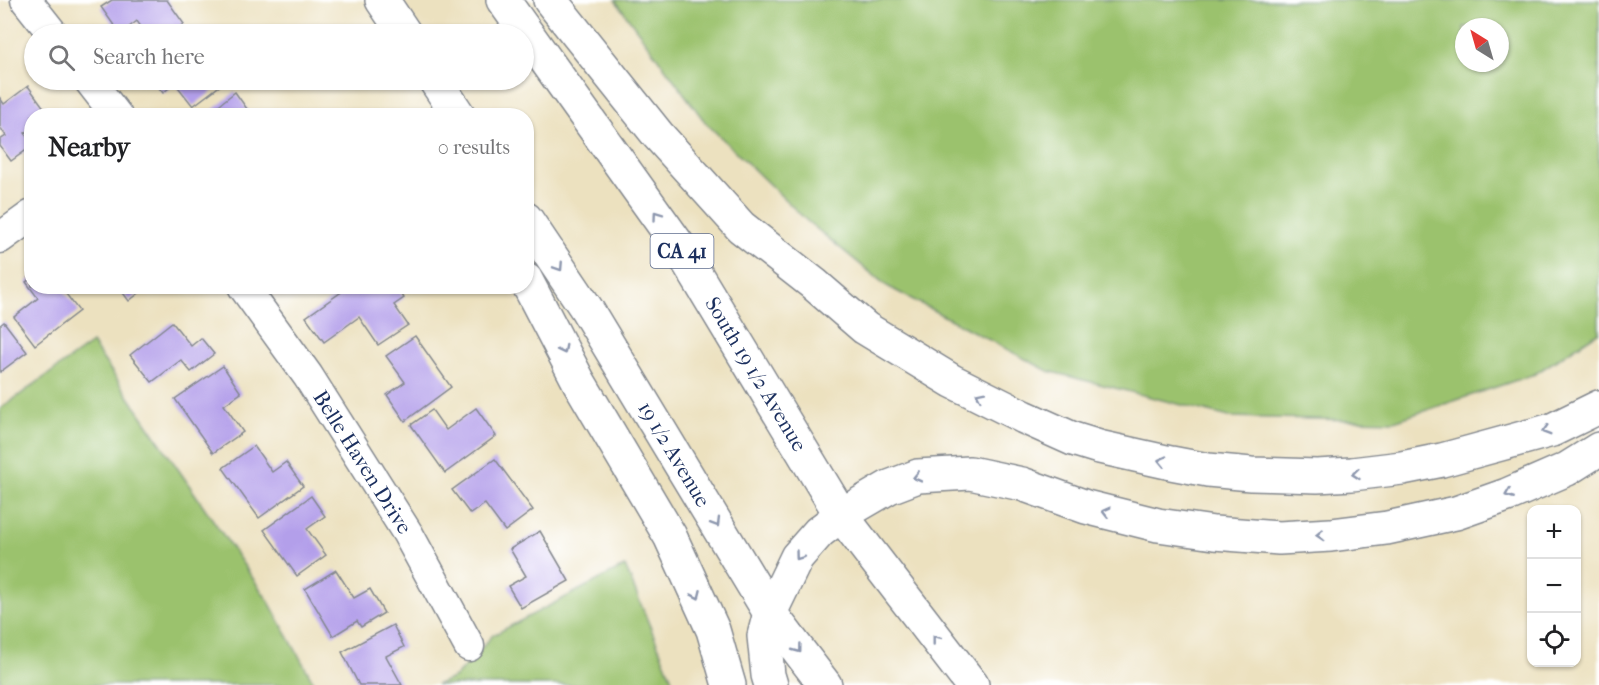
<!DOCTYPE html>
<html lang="en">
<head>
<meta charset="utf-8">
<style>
  :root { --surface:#fff; --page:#f6f6f6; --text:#202124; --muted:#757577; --line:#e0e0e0 }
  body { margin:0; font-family:"IM FELL French Canon",serif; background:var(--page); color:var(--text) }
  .controls { position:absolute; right:18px; bottom:18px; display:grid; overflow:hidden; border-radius:12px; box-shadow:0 2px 4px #0004 }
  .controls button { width:54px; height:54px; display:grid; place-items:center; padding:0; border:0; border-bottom:2px solid var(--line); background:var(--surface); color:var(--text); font:30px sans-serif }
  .compass { position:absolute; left:1455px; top:18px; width:54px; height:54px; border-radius:50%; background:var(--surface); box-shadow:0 2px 4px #0004; rotate:323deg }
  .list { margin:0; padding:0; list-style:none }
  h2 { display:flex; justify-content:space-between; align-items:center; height:78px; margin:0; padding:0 24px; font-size:26px }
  h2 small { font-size:20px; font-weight:400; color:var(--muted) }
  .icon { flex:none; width:33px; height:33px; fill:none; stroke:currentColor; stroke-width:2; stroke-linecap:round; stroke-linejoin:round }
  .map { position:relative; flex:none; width:1599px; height:685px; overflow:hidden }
  .search { position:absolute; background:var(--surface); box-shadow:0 2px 4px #0004; left:24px; top:24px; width:510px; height:66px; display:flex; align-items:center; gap:15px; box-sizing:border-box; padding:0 21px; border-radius:33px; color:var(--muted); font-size:22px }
  .panel { position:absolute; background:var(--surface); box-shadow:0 2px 4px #0004; left:24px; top:108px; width:510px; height:186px; border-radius:24px }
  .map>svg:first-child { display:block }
</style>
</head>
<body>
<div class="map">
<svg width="1599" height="685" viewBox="0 0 1599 685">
  <rect width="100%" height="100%" fill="#fff"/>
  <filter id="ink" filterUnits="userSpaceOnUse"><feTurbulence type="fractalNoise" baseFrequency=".0167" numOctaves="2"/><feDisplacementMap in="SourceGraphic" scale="12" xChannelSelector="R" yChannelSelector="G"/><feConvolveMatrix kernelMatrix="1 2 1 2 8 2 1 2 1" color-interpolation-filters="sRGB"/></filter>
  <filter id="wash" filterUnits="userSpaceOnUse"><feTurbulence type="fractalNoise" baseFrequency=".008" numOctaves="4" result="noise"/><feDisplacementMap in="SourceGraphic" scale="24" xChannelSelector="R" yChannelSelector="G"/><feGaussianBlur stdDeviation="1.35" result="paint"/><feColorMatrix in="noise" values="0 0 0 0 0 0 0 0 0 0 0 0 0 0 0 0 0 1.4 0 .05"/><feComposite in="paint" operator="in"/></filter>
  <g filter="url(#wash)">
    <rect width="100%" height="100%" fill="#ece1bf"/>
    <g fill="#9bc26d" stroke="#5b7866" stroke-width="1.5" fill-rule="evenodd">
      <path d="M615,0H1599V332L1535,374L1394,421L1229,417L1048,371L887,286L807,221L705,122ZM1464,27H1500V63H1464Z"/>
      <polygon points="92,343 269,602 315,685 0,685 0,409"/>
      <polygon points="625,566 671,677 673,685 436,685 455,677 493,635"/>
    </g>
    <g id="blocks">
      <g fill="#b39fea">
        <polygon points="112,0 167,0 184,24 169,34 146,34 137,21 120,34 101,7"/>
        <polygon points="153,80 219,80 222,84 193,106 175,83 163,93"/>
        <polygon points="28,86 50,116 32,116 32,129 25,133 32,142 32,146 11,161 0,146 0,140 6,136 0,127 0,98 4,104"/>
        <polygon points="235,92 252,116 205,116"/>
        <polygon points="32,278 32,286 60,286 79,311 35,345 14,317 38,298 26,282"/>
        <polygon points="118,286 148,286 129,301"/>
        <polygon points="350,286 396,286 404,298 394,305 408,325 378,345 359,317 324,342 306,317"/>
        <polygon points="4,322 27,352 0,372 0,325"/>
        <polygon points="172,322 191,346 201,338 214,354 191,372 181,360 152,382 130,355"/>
        <polygon points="415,336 451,387 405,421 387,395 405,382 386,356"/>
        <polygon points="223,366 241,393 224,405 243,432 213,453 175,399"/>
        <polygon points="476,408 496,436 445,473 411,425 432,410 446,430"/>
        <polygon points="254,446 272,472 286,462 303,486 259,518 223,468"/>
        <polygon points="495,459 533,510 505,531 485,504 470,514 452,490"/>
        <polygon points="311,496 325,516 307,529 326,555 297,576 264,530"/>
        <polygon points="540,531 569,581 521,608 508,586 526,576 510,549"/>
        <polygon points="336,570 354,598 370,589 384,613 361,627 357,621 333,636 305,589"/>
        <polygon points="393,625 404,647 386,656 402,685 359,685 342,652"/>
      </g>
    </g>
  </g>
  <g filter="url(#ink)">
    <use href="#blocks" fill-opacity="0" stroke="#84888e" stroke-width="1.5"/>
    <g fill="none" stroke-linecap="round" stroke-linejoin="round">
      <defs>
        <g id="minor">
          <polyline points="26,0 53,34"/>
          <polyline points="89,80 117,116"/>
          <polyline points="0,238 32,215"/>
          <path id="s1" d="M243,286L308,376L408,534L469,646"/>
        </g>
        <g id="highway">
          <polyline points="382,0 405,34"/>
          <path id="s2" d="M503,0L678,245L841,515L972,685"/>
          <polyline points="550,0 658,135 741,227 814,284 865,328 952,381 1024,417 1073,439 1099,447 1171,463 1208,470 1251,474 1317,476 1352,474 1402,468 1442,460 1552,430 1599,407"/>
          <polyline points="435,80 459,116"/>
          <path id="s3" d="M526,219L586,308L770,613L825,685"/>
          <polyline points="526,280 579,382 670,536 713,630 729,685"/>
          <polyline points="771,685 768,675 764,636 770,613 797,557 819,532 841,515 889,487 918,476 970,473 1022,484 1086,507 1158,525 1214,533 1279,538 1331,535 1387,528 1456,513 1507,495 1567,469 1599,449"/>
        </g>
      </defs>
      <use href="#minor" stroke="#84888e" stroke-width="33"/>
      <use href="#highway" stroke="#84888e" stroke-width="36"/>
      <use href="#minor" stroke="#fff" stroke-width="30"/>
      <use href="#highway" stroke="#fff" stroke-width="33"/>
    </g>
    <defs><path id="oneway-chevron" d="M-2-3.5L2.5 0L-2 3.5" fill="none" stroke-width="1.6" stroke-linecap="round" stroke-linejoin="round" transform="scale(1.5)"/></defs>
    <g stroke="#8d97ae">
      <use href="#oneway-chevron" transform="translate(657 215) rotate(-126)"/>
      <use href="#oneway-chevron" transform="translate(559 267) rotate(57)"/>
      <use href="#oneway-chevron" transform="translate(563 350) rotate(63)"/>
      <use href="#oneway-chevron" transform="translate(980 395) rotate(-154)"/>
      <use href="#oneway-chevron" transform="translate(1546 431) rotate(164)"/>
      <use href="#oneway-chevron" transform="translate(1162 461) rotate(-167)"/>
      <use href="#oneway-chevron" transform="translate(1356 474) rotate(174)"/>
      <use href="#oneway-chevron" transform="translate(917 477) rotate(167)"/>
      <use href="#oneway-chevron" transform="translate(1509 494) rotate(158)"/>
      <use href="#oneway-chevron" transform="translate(1106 512) rotate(-166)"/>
      <use href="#oneway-chevron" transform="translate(716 523) rotate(59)"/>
      <use href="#oneway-chevron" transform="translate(1320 535) rotate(176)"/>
      <use href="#oneway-chevron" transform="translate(799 556) rotate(126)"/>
      <use href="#oneway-chevron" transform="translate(697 595) rotate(66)"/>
      <use href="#oneway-chevron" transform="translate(936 639) rotate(-128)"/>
      <use href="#oneway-chevron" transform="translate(798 649) rotate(53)"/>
    </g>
  </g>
  <g text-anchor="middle" stroke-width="5" stroke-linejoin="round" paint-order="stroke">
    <rect fill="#fff" stroke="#5f6d8e" stroke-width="1.5" x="650.5" y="234" width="63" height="34" rx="4.5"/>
    <g font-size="20" font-weight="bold" fill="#1b2f5e">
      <text x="682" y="258">CA 41</text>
    </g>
    <g font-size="21" fill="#1b2f5e" stroke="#fff">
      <text dy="7" stroke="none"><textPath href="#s2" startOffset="452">South 19 1/2 Avenue</textPath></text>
      <text dy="7" stroke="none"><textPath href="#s3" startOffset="278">19 1/2 Avenue</textPath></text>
      <text dy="7" stroke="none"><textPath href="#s1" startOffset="213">Belle Haven Drive</textPath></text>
    </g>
  </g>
</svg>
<div class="controls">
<button>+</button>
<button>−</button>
<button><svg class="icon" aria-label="locate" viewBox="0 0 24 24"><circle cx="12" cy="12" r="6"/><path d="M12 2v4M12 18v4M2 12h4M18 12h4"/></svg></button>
</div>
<svg class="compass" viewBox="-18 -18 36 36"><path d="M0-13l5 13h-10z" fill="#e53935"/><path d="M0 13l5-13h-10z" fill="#757577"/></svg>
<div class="search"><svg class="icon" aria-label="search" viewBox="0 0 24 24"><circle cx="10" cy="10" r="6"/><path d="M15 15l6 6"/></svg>Search here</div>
<section class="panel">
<h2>Nearby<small>0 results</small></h2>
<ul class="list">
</ul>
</section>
</div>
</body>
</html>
